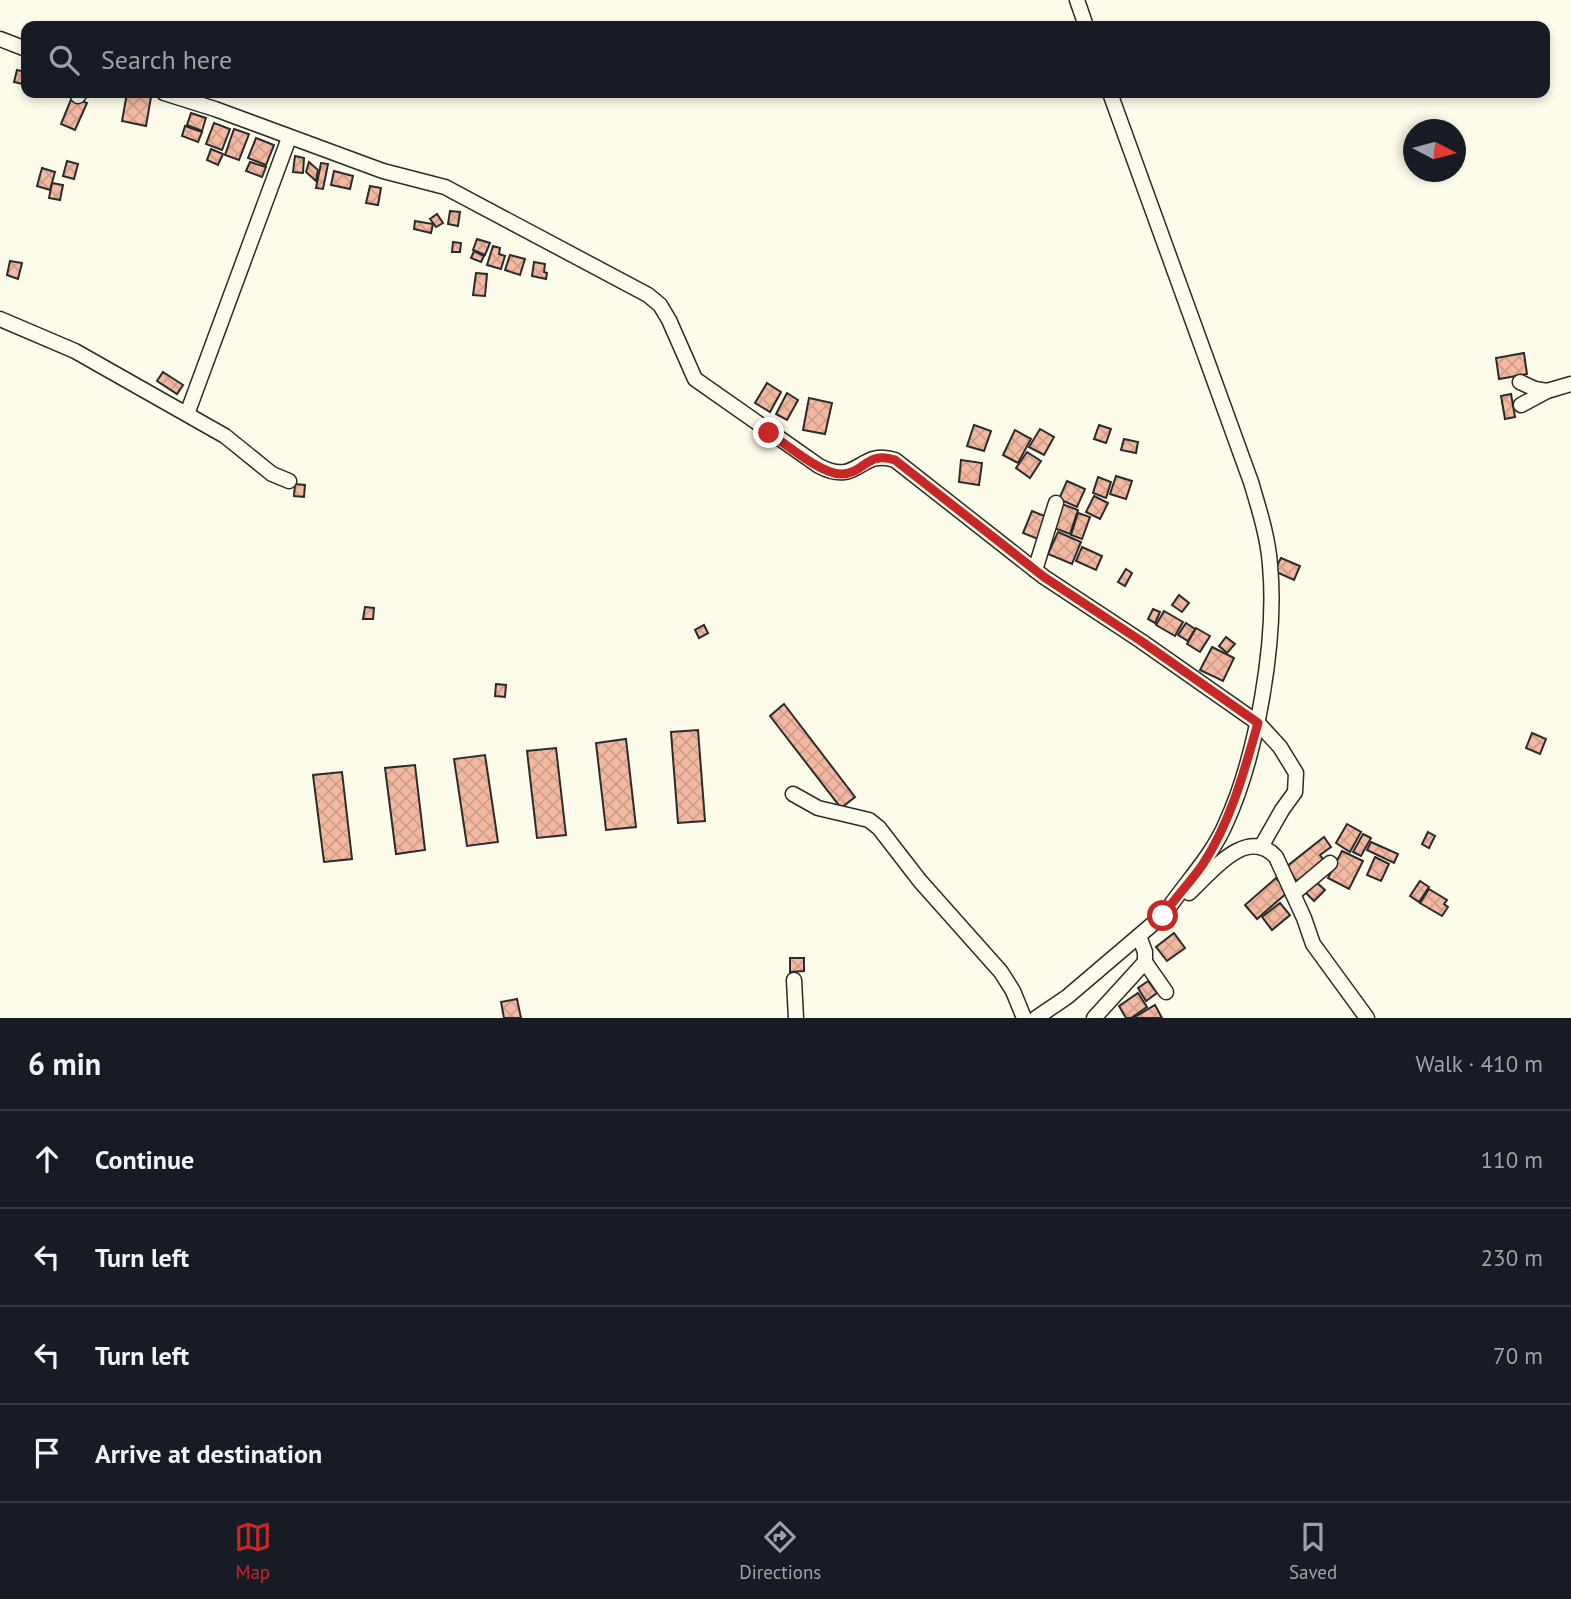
<!DOCTYPE html>
<html lang="en">
<head>
<meta charset="utf-8">
<style>
  :root { --surface:#171b24; --page:#242831; --text:#f1f3f6; --muted:#9ea1a6; --line:#363941; --accent:#c62828 }
  body { margin:0; font-family:"PT Sans",sans-serif; background:var(--page); color:var(--text) }
  .compass { position:absolute; left:1403px; top:119px; width:63px; height:63px; border-radius:50%; background:var(--surface); box-shadow:0 4px 10px #0003; rotate:96deg }
  .stop { position:absolute; width:21px; height:21px; margin:-16px; border:5px solid #c62828; border-radius:50%; background:#fff }
  .stop.end { background:#c62828; border-color:#fff; box-shadow:0 2px 7px #0008 }
  .list { margin:0; padding:0; list-style:none }
  h2 { display:flex; justify-content:space-between; align-items:center; height:91px; margin:0; padding:0 28px; font-size:30px }
  h2 small { font-size:23px; font-weight:400; color:var(--muted) }
  .list li { display:grid; grid-template-columns:46px 1fr auto; gap:21px; align-items:center; box-sizing:border-box; height:98px; padding:0 28px; border-top:2px solid var(--line) }
  .list b { display:block; font-size:26px; white-space:nowrap }
  .list em { font-size:23px; font-style:normal; color:var(--muted) }
  .icon { flex:none; width:38px; height:38px; fill:none; stroke:currentColor; stroke-width:2; stroke-linecap:round; stroke-linejoin:round }
  .map { position:relative; flex:none; width:1571px; height:1018px; overflow:hidden }
  .search { position:absolute; background:var(--surface); box-shadow:0 4px 10px #0003; left:21px; right:21px; top:21px; height:77px; display:flex; align-items:center; gap:18px; box-sizing:border-box; padding:0 24px; border-radius:14px; color:var(--muted); font-size:26px }
  .sheet { height:483px; background:var(--surface) }
  nav { display:flex; justify-content:space-around; align-items:center; box-sizing:border-box; height:98px; border-top:2px solid var(--line); background:var(--surface); font-size:19px; color:var(--muted) }
  nav a { display:grid; justify-items:center; gap:4px }
  nav .on { color:var(--accent) }
  .map>svg:first-child { display:block }
</style>
</head>
<body>
<div class="map">
<svg width="1571" height="1018" viewBox="0 0 1571 1018">
  <defs>
    <pattern id="building-cross-hatch" width="8" height="8" patternUnits="userSpaceOnUse" patternTransform="scale(1.75)"><rect width="8" height="8" fill="#f2b8a0"/><path d="M0 0l8 8M0 8l8-8" fill="none" stroke="#d09e8a"/></pattern>
  </defs>
  <rect width="100%" height="100%" fill="#fdfbea"/>
  <g fill="url(#building-cross-hatch)" stroke="#2b2b2b" stroke-width="2">
    <polygon points="17,70 26,72 23,84 14,82"/>
    <polygon points="127,93 151,97 146,126 122,121"/>
    <polygon points="72,97 87,103 75,130 61,124"/>
    <polygon points="191,113 206,118 202,131 187,125"/>
    <polygon points="214,123 230,129 222,150 206,144"/>
    <polygon points="185,126 202,132 198,142 182,136"/>
    <polygon points="234,129 249,134 239,160 225,155"/>
    <polygon points="256,138 274,145 266,165 248,158"/>
    <polygon points="211,149 223,154 218,165 207,160"/>
    <polygon points="295,156 304,158 303,173 293,172"/>
    <polygon points="67,161 78,164 74,179 63,176"/>
    <polygon points="250,162 266,167 262,177 246,171"/>
    <polygon points="309,162 318,170 316,181 306,172"/>
    <polygon points="321,163 328,164 323,189 316,188"/>
    <polygon points="42,168 55,172 50,190 37,186"/>
    <polygon points="334,171 353,176 350,189 331,185"/>
    <polygon points="52,183 63,185 60,200 49,198"/>
    <polygon points="370,186 381,188 378,205 366,203"/>
    <polygon points="450,211 460,212 458,226 448,224"/>
    <polygon points="437,214 443,223 436,227 430,219"/>
    <polygon points="415,221 433,224 431,233 414,229"/>
    <polygon points="477,239 490,243 485,255 473,250"/>
    <polygon points="453,242 461,243 460,252 452,252"/>
    <polygon points="493,246 500,248 499,254 505,256 501,269 487,265"/>
    <polygon points="474,251 484,256 481,262 471,258"/>
    <polygon points="510,255 525,259 520,275 505,270"/>
    <polygon points="10,261 22,263 18,279 7,275"/>
    <polygon points="534,262 545,264 544,272 547,273 546,279 532,276"/>
    <polygon points="476,273 487,274 485,296 473,295"/>
    <polygon points="1524,353 1527,374 1499,379 1496,358"/>
    <polygon points="163,372 183,385 177,394 157,381"/>
    <polygon points="767,383 781,392 770,412 755,403"/>
    <polygon points="787,393 798,400 787,420 776,414"/>
    <polygon points="1511,394 1515,417 1505,419 1501,396"/>
    <polygon points="809,398 832,403 825,434 803,430"/>
    <polygon points="974,425 991,431 984,451 967,446"/>
    <polygon points="1099,425 1111,429 1106,443 1094,439"/>
    <polygon points="1040,429 1054,437 1044,455 1029,447"/>
    <polygon points="1015,430 1031,439 1018,463 1003,455"/>
    <polygon points="1124,439 1138,442 1136,453 1121,450"/>
    <polygon points="1027,452 1041,461 1030,478 1016,468"/>
    <polygon points="961,460 982,463 979,485 959,482"/>
    <polygon points="1116,476 1132,481 1126,499 1110,494"/>
    <polygon points="1098,477 1111,482 1106,498 1093,493"/>
    <polygon points="1067,481 1085,489 1077,507 1059,499"/>
    <polygon points="295,484 305,485 304,497 294,496"/>
    <polygon points="1094,496 1108,503 1100,519 1086,512"/>
    <polygon points="1062,504 1078,510 1070,534 1054,528"/>
    <polygon points="1032,511 1047,517 1038,539 1023,533"/>
    <polygon points="1078,513 1090,517 1082,539 1071,535"/>
    <polygon points="1058,532 1081,542 1072,564 1048,554"/>
    <polygon points="1082,547 1102,556 1096,570 1076,561"/>
    <polygon points="1281,558 1300,566 1294,580 1274,571"/>
    <polygon points="1126,569 1132,573 1125,586 1118,582"/>
    <polygon points="1179,595 1189,603 1182,612 1172,605"/>
    <polygon points="365,607 374,608 373,619 363,619"/>
    <polygon points="1153,609 1160,612 1155,623 1148,619"/>
    <polygon points="1164,611 1183,622 1175,636 1156,625"/>
    <polygon points="1186,623 1195,629 1188,641 1178,635"/>
    <polygon points="704,625 708,633 699,638 695,630"/>
    <polygon points="1196,628 1210,636 1200,652 1187,644"/>
    <polygon points="1226,637 1235,644 1227,653 1219,646"/>
    <polygon points="1212,647 1234,658 1223,681 1200,670"/>
    <polygon points="496,684 506,685 505,697 495,696"/>
    <polygon points="784,704 855,797 841,808 770,716"/>
    <polygon points="698,730 705,821 678,823 671,732"/>
    <polygon points="1532,733 1546,739 1540,754 1526,748"/>
    <polygon points="626,739 636,827 606,830 596,743"/>
    <polygon points="556,748 566,835 537,838 527,751"/>
    <polygon points="485,755 498,842 467,846 454,759"/>
    <polygon points="415,765 425,850 396,854 385,768"/>
    <polygon points="342,772 352,859 324,862 313,775"/>
    <polygon points="1347,824 1361,832 1350,852 1336,843"/>
    <polygon points="1428,832 1435,836 1429,848 1422,844"/>
    <polygon points="1363,834 1371,838 1361,856 1353,852"/>
    <polygon points="1324,837 1331,847 1320,855 1326,863 1299,884 1286,867"/>
    <polygon points="1371,842 1398,854 1394,863 1367,850"/>
    <polygon points="1342,851 1363,861 1349,889 1328,878"/>
    <polygon points="1375,857 1389,864 1381,881 1367,875"/>
    <polygon points="1276,878 1288,892 1257,919 1245,905"/>
    <polygon points="1315,881 1325,890 1314,901 1305,892"/>
    <polygon points="1420,881 1429,887 1419,902 1410,896"/>
    <polygon points="1429,889 1447,900 1444,904 1448,907 1442,916 1420,903"/>
    <polygon points="1280,903 1290,915 1272,930 1262,917"/>
    <polygon points="1174,933 1185,948 1167,961 1156,947"/>
    <polygon points="790,958 804,958 804,971 790,972"/>
    <polygon points="1148,981 1157,993 1146,1001 1138,988"/>
    <polygon points="1138,993 1147,1007 1131,1018 1126,1018 1119,1006"/>
    <polygon points="517,999 521,1018 504,1018 501,1002"/>
    <polygon points="1155,1005 1162,1018 1133,1018"/>
  </g>
  <g fill="none" stroke-linecap="round" stroke-linejoin="round">
    <defs>
      <g id="minor">
        <polyline points="1077,0 1086,26"/>
        <polyline points="0,39 26,49"/>
        <path d="M164,93L215,109L383,171L445,187L648,295L660,305L669,320L695,379L819,466C859,487 859,448 895,460L1044,577L1141,641L1258,723L1280,747L1296,773L1295,792L1282,810L1261,847"/>
        <path d="M1110,93L1251,482C1259,509 1268,537 1270,565C1277,640 1257,755 1226,823C1211,858 1184,884 1163,916"/>
        <polyline points="78,96 80,93"/>
        <polyline points="0,319 75,351 225,436 272,474 289,481"/>
        <polyline points="1520,382 1535,389 1547,391"/>
        <polyline points="1521,405 1547,391 1571,384"/>
        <polyline points="187,414 289,138"/>
        <polyline points="1035,570 1056,503"/>
        <polyline points="793,794 818,808 869,820 879,828 920,881 1001,972 1013,991 1024,1018"/>
        <path d="M1189,893C1211,873 1246,825 1276,857L1304,918L1313,944L1367,1018"/>
        <polyline points="1293,894 1330,863"/>
        <polyline points="1145,962 1166,992"/>
        <polyline points="794,980 796,1018"/>
        <polyline points="1036,1018 1067,997 1168,911"/>
        <polyline points="1094,1018 1145,962 1145,952 1139,936"/>
      </g>
    </defs>
    <use href="#minor" stroke="#2b2b2b" stroke-width="17"/>
    <use href="#minor" stroke="#fdfbea" stroke-width="14"/>
  </g>
  <g fill="none" stroke-linecap="round" stroke-linejoin="round">
    <path stroke="#c62828" stroke-width="9" d="M769,433C787,445 820,473 840,474C863,475 867,450 895,460L1044,577L1141,641L1258,723C1244,772 1231,821 1203,864C1191,882 1175,897 1163,916"/>
  </g>
</svg>
<svg class="compass" viewBox="-18 -18 36 36"><path d="M0-13l5 13h-10z" fill="#e53935"/><path d="M0 13l5-13h-10z" fill="#9ea1a6"/></svg>
<div class="stop" style="left:1163px;top:916px"></div>
<div class="stop end" style="left:769px;top:433px"></div>
<div class="search"><svg class="icon" aria-label="search" viewBox="0 0 24 24"><circle cx="10" cy="10" r="6"/><path d="M15 15l6 6"/></svg>Search here</div>
</div>
<section class="sheet">
<h2>6 min<small>Walk · 410 m</small></h2>
<ul class="list">
<li><svg class="icon" aria-label="ahead" viewBox="0 0 24 24"><path d="M12 20V5M6 11l6-6 6 6"/></svg><div><b>Continue</b></div><em>110 m</em></li>
<li><svg class="icon" aria-label="left" viewBox="0 0 24 24"><path d="M17 20v-9H6M10 6l-5 5 5 5"/></svg><div><b>Turn left</b></div><em>230 m</em></li>
<li><svg class="icon" aria-label="left" viewBox="0 0 24 24"><path d="M17 20v-9H6M10 6l-5 5 5 5"/></svg><div><b>Turn left</b></div><em>70 m</em></li>
<li><svg class="icon" aria-label="arrive" viewBox="0 0 24 24"><path d="M6 21V4h12l-3 4 3 4H6"/></svg><div><b>Arrive at destination</b></div></li>
</ul>
</section>
<nav>
<a class="on"><svg class="icon" aria-label="map" viewBox="0 0 24 24"><path d="M3 6l6-2 6 2 6-2v14l-6 2-6-2-6 2zM9 4v14M15 6v14"/></svg>Map</a>
<a><svg class="icon" aria-label="directions" viewBox="0 0 24 24"><path d="M12 3l9 9-9 9-9-9zM9 14v-3h6M13 9l2 2-2 2"/></svg>Directions</a>
<a><svg class="icon" aria-label="saved" viewBox="0 0 24 24"><path d="M7 4h10v16l-5-4-5 4z"/></svg>Saved</a>
</nav>
</body>
</html>
